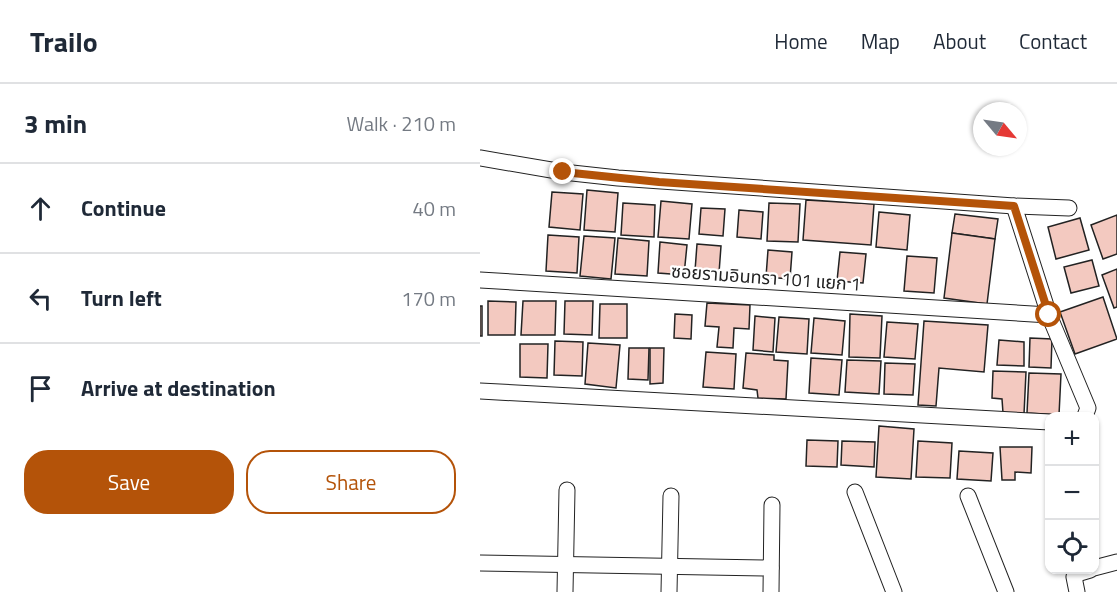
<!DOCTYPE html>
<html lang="en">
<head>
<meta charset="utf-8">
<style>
  :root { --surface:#fff; --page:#f6f6f7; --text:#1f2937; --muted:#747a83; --line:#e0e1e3; --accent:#b45309 }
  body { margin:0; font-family:"Titillium Web","Noto Sans Thai",sans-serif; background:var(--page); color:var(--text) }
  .controls { position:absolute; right:18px; bottom:18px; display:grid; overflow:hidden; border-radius:12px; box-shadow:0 2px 4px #0004 }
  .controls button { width:54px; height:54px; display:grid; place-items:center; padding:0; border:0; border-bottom:2px solid var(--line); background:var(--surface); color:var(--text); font:30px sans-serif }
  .compass { position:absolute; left:493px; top:18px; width:54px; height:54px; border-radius:50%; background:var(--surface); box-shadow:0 2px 4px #0004; rotate:119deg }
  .stop { position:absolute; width:18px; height:18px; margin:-14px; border:4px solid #b45309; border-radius:50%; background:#fff }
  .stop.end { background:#b45309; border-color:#fff; box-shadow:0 2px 6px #0008 }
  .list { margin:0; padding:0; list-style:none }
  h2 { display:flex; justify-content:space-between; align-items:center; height:78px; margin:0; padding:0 24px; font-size:26px }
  h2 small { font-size:20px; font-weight:400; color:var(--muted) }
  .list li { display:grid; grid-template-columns:39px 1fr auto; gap:18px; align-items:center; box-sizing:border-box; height:90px; padding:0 24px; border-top:2px solid var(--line) }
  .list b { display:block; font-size:22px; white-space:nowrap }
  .list em { font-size:20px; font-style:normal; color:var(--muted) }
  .actions { display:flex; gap:12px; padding:18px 24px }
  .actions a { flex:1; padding:14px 0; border:2px solid var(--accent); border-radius:24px; text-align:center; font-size:21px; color:var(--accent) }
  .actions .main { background:var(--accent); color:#fff }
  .icon { flex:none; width:33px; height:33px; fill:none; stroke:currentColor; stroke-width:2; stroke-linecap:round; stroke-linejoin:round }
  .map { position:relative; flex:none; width:637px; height:508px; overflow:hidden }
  header { display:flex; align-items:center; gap:36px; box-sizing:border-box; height:84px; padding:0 30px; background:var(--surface); border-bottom:2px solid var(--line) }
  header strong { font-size:28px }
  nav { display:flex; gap:33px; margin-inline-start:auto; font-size:21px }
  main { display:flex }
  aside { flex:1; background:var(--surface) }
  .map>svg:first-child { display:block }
</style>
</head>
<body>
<header>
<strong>Trailo</strong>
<nav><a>Home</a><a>Map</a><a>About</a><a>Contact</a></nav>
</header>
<main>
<aside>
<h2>3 min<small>Walk · 210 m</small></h2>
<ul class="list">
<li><svg class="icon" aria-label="ahead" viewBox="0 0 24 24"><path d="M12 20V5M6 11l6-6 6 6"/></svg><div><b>Continue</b></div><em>40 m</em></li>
<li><svg class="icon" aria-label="left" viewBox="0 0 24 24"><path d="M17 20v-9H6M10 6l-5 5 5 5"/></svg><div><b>Turn left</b></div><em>170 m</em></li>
<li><svg class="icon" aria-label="arrive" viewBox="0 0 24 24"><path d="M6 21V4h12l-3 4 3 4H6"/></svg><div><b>Arrive at destination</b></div></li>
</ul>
<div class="actions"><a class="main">Save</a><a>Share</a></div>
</aside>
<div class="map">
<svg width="637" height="508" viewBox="0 0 637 508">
  <rect width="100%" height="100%" fill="#fff"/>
  <g fill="#f3c9c0" stroke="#222" stroke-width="1.5">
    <polygon points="107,106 138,109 135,148 104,146"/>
    <polygon points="72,108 103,110 100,146 69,143"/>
    <polygon points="326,116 394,120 391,161 323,156"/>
    <polygon points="181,117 212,120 209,155 178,153"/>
    <polygon points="143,119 175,121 174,153 141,151"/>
    <polygon points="289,119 320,120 318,158 287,157"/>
    <polygon points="221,124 245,125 243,152 219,150"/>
    <polygon points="259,126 283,128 281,155 257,153"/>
    <polygon points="399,128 430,131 427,166 396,163"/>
    <polygon points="475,130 518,135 515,155 472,149"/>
    <polygon points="637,131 637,170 623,175 611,141"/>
    <polygon points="600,134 609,166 576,175 568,143"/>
    <polygon points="472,149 515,155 507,220 464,214"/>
    <polygon points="68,151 99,153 97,189 66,187"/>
    <polygon points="104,152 135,154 131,195 100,192"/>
    <polygon points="138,154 169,157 167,192 135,190"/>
    <polygon points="180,158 207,161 204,191 178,189"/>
    <polygon points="217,160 241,162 239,189 215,187"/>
    <polygon points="288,166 312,168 310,195 286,193"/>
    <polygon points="360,168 386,170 383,199 357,197"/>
    <polygon points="427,172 457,174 454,209 424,207"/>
    <polygon points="612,176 619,202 591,209 584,183"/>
    <polygon points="637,185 637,223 634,224 622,191"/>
    <polygon points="623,213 637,255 595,270 580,228"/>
    <polygon points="8,217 36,218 35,251 8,251"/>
    <polygon points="43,217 76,217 75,251 41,251"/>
    <polygon points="85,217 113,217 112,251 84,250"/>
    <polygon points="227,219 270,221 269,245 254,244 253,264 237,263 239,243 225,242"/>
    <polygon points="120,220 147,220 147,254 119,254"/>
    <rect x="0" y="222" width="2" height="30"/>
    <polygon points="195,230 212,231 211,255 194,254"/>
    <polygon points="370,230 402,232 400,274 369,273"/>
    <polygon points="275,232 295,234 293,268 273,266"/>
    <polygon points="299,233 329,235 327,270 296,268"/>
    <polygon points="334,234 365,237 362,271 331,269"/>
    <polygon points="444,237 508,241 504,288 459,284 456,322 438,321"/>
    <polygon points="407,238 438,240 435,275 404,273"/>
    <polygon points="550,254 572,255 571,284 549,283"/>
    <polygon points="519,256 544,258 544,282 517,281"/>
    <polygon points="75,257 103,258 102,292 74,291"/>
    <polygon points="108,259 140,261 136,304 105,300"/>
    <polygon points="40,260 68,260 67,294 40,293"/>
    <polygon points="149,264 169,264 168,296 148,295"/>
    <polygon points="170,264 184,264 183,299 170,300"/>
    <polygon points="226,268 256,270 254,305 223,303"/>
    <polygon points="266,269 294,271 294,276 308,277 306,315 278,314 277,306 263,304"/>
    <polygon points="331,274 362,276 359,311 329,309"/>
    <polygon points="367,276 401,277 399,310 365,308"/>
    <polygon points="405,279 435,280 433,311 404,310"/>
    <polygon points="513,287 546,288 544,330 523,329 522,315 512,314"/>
    <polygon points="549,289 581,290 579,331 547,329"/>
    <polygon points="399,342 434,345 431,395 396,393"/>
    <polygon points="327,356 358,357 357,383 326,382"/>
    <polygon points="362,357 395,358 394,383 361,381"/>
    <polygon points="438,357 472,359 470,394 436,393"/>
    <polygon points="520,363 552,363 551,389 535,388 535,396 522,396"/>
    <polygon points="567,365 570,365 570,391 566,391"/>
    <polygon points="479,367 513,369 511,397 477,395"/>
  </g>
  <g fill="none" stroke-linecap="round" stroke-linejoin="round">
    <defs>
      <g id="street">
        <polyline points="0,74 83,88 138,94 534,122 589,124"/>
        <polyline points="534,122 569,231 608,324 605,332"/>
        <polyline points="0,196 569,231"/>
        <polyline points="0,307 570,338"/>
        <polyline points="375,408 414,508"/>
        <polyline points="488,412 526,508"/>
        <polyline points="0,479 291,484"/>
        <polyline points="614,484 637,478"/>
        <polyline points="85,508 87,406"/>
        <polyline points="189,508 191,412"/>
        <polyline points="291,508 292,421"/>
        <polyline points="597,508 594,493 600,489 610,486"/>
      </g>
    </defs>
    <use href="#street" stroke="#222" stroke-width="17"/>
    <use href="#street" stroke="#fff" stroke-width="15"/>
  </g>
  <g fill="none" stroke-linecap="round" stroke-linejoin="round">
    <polyline stroke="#b45309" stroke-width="8" points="83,88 179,98 534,122 569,231"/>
  </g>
  <g text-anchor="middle" stroke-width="4.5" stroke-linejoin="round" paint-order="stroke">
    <g font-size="18" fill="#222" stroke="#fff">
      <text transform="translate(286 194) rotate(4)" y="6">ซอยรามอินทรา 101 แยก 1</text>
    </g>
  </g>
</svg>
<div class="controls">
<button>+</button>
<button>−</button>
<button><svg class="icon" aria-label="locate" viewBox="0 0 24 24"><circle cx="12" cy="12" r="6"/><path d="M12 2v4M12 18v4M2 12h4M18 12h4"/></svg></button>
</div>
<svg class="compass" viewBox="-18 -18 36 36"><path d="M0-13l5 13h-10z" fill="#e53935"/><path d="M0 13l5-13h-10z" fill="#747a83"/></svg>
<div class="stop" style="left:569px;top:231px"></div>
<div class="stop end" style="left:83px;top:88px"></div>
</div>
</main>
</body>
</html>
